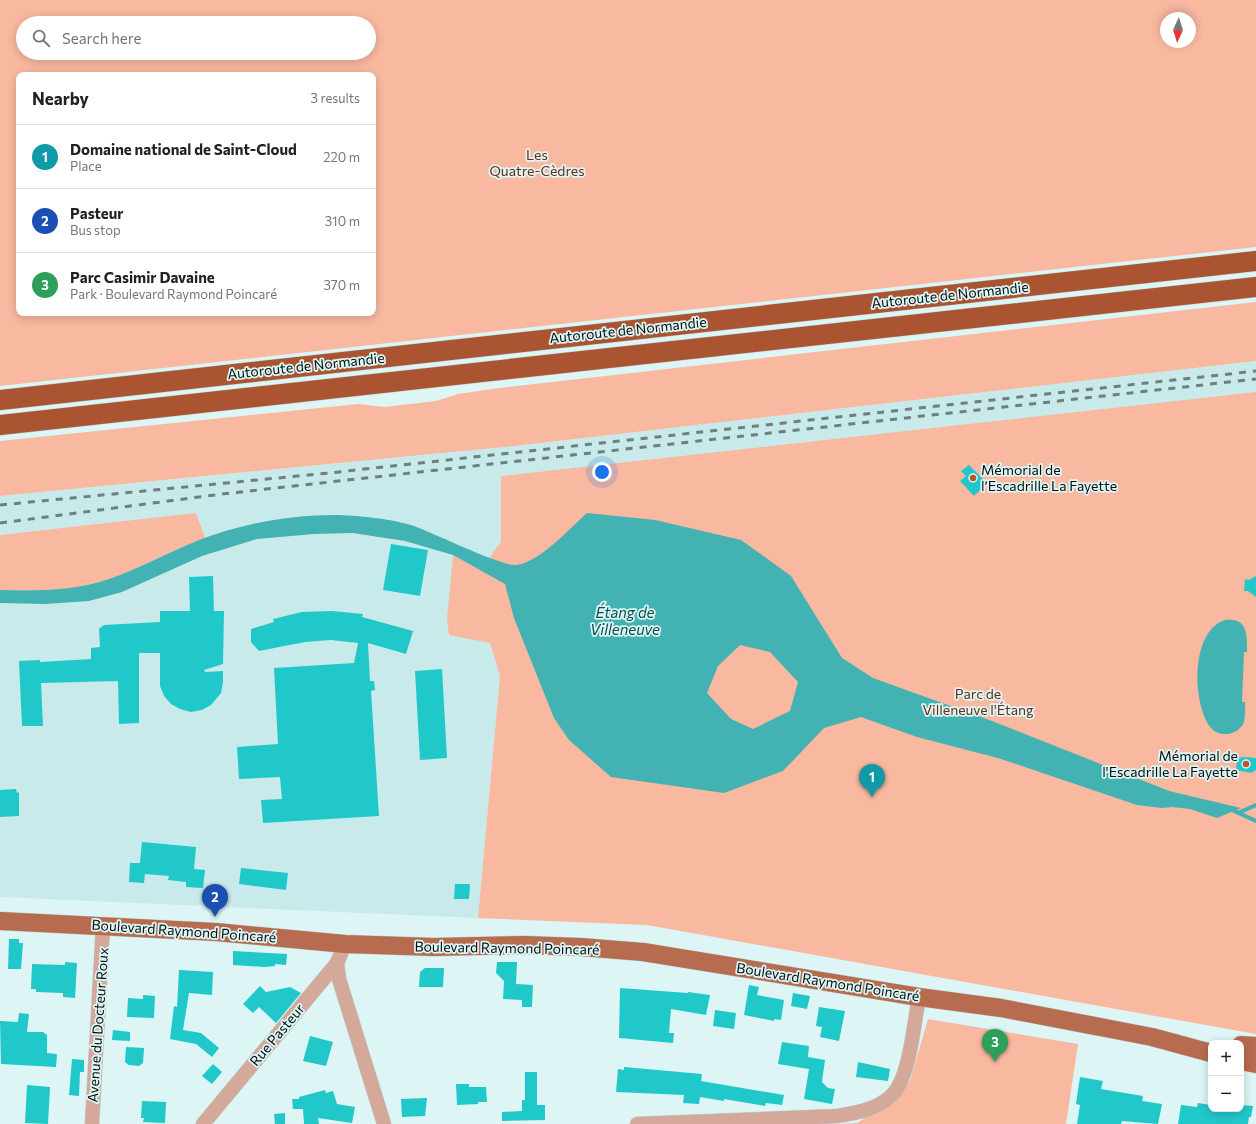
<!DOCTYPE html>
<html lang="en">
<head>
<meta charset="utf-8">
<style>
  :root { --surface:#fff; --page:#f2f2f2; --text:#202124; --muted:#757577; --line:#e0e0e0; --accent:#0b8043 }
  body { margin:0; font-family:Commissioner,sans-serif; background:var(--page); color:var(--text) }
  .controls { position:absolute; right:12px; bottom:12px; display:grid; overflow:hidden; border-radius:8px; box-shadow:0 2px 10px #0003 }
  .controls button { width:36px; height:36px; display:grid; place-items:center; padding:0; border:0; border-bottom:1px solid var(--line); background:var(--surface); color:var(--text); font:20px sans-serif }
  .compass { position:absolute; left:1160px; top:12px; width:36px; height:36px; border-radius:50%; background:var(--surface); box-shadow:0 2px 10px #0003; rotate:184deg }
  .you { position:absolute; left:602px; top:472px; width:14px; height:14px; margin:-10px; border:3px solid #fff; border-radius:50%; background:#1a73e8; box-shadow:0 0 0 6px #1a73e833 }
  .badge { display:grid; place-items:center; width:26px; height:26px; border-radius:50%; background:var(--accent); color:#fff; font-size:13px; font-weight:700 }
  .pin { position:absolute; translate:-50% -33px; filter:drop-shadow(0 1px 2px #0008) }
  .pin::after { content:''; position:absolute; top:21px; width:14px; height:12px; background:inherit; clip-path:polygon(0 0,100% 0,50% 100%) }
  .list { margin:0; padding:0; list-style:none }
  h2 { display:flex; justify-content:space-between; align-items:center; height:52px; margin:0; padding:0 16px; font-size:17px }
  h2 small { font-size:13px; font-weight:400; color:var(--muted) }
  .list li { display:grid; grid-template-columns:26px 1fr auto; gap:12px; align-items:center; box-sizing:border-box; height:64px; padding:0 16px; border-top:1px solid var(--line) }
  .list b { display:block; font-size:15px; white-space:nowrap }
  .list p { margin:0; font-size:13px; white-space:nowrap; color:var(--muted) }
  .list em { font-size:13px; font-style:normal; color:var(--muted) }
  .icon { flex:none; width:22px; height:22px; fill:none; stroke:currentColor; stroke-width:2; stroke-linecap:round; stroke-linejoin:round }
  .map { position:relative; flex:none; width:1256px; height:1124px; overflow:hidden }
  .search { position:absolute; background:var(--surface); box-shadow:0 2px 10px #0003; left:16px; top:16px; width:360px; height:44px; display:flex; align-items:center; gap:10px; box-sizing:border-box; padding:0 14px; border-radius:22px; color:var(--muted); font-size:15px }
  .panel { position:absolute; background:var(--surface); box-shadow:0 2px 10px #0003; left:16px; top:72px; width:360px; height:244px; border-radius:8px }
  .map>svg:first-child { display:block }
</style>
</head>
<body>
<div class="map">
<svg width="1256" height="1124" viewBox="0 0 1256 1124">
  <rect width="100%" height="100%" fill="#ddf5f5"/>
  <polygon fill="#c9eaea" points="1256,361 1256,392 501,476 501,543 480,570 453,556 449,635 490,643 500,676 478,918 0,897 0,496 514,446"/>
  <g fill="#f9b8a0" fill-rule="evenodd">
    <path d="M0,0H1256V247L0,386ZM1166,18H1190V42H1166ZM23,23H369V53H23ZM19,75H373V313H19Z"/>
    <polygon points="1256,302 1256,361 514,446 0,496 0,441 358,404 385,407 436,401 458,394 499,388"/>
    <polygon points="1256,392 1256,1034 647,925 478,918 500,676 490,643 449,635 447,620 453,555 480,570 501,542 501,476"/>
    <path d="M196,513L205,538C172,549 142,568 109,579C75,591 36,591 0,590V535Z"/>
    <polygon points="928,1019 1078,1044 1066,1124 836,1124 857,1123 895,1100 910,1081"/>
  </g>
  <g fill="#42b2b2" fill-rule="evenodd">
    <path d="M587,513L655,520L741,540L791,576L842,658L873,678L992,721L1169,791L1241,808L1217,818L1190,809L1172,807L1162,808L1137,805L998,758L917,737L861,717L824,728L783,771L724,793L611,777L569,740L554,718L514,618L505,584L453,555L405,541L353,533L314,534L257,539L202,556L122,592L89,601L45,604L0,603V590C36,591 74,591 109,579C138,569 169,552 199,540C241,524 288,515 334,515C356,515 393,519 414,526C434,533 502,567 517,565C541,561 569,529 587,513ZM740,645L770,652L798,682L790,711L753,729L731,719L707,693L718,666Z"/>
    <path d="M1225,620C1248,617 1247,635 1247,652H1244L1242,702H1245C1245,709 1246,717 1243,724C1237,735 1220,738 1211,728C1192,704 1190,631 1225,620Z"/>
  </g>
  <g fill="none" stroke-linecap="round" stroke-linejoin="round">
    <g stroke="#42b2b2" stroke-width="4">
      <polyline points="1230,809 1256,821"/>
      <polyline points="1238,813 1256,805"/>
    </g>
  </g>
  <g fill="#21c8c9">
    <polygon points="969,465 987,483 974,496 960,481 966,476 961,471"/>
    <polygon points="391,544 428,550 420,596 383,590"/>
    <polygon points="213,576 214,611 224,611 223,664 204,670 205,672 223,671 223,682 221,693 211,705 202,710 191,712 180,709 171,704 164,696 160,686 160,653 139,653 139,723 119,724 118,681 41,683 43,726 22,726 19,661 40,660 40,662 91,659 91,648 100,647 99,629 104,625 160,622 160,611 190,611 189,577"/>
    <polygon points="1256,576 1256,597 1248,591 1244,591 1245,579 1249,580"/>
    <polygon points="332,611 363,614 362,617 413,631 406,654 368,643 370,681 374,681 375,690 371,691 379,816 263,823 261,800 282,799 280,777 239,779 237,747 278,744 274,668 354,663 358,643 331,640 305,642 259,651 251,642 251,629 274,622 273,619 302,612"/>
    <polygon points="442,669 447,758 420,760 415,671"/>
    <polygon points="1244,757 1256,758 1256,770 1251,773 1236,770 1237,758"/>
    <polygon points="16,789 17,793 19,792 19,816 0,817 0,790"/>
    <polygon points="142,842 196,847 194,869 205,870 203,888 186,887 186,882 168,880 169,876 145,874 144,883 129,882 130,863 140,863"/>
    <polygon points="241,868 288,873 286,890 239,884"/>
    <polygon points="455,884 470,884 469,899 454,899"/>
    <polygon points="9,939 19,939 19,943 23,943 21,969 8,969"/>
    <polygon points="233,951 287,954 286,965 275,964 275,966 264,967 233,965"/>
    <polygon points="65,962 77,963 75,998 63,997 63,993 36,992 36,989 31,989 32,964 65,965"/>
    <polygon points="497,962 517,962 516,984 533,985 532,1007 522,1007 522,1000 503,999 504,981 496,973"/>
    <polygon points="425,968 444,968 443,987 419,987 420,972"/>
    <polygon points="179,970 213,972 212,995 189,993 183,1030 201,1033 219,1048 212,1057 196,1044 170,1039 174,1006 177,1007"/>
    <polygon points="749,985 759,987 757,995 784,1000 781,1020 774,1019 774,1021 744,1015"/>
    <polygon points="260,986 266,992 290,987 301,993 276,1023 259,1007 253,1013 243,1004"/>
    <polygon points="620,988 688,993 688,992 710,995 706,1015 671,1009 669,1033 674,1033 673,1043 619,1038"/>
    <polygon points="793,993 810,996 807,1009 791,1006"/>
    <polygon points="143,995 155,996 154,1018 127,1017 128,998 143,999"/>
    <polygon points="819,1007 845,1011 839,1041 820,1037 822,1027 816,1026"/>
    <polygon points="715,1010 736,1013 734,1029 713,1026"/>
    <polygon points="19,1013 29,1014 27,1032 43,1032 47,1035 47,1053 57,1054 56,1067 1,1064 0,1021 18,1022"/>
    <polygon points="113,1030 130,1032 130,1041 112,1040"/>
    <polygon points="310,1036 333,1042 326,1066 303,1061"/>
    <polygon points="782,1042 809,1046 808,1057 825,1060 822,1082 828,1088 835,1089 832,1104 804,1099 809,1069 778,1064"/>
    <polygon points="126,1047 144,1048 143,1063 139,1066 129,1065 125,1062"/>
    <polygon points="72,1059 84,1060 84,1072 80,1072 79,1096 69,1095"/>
    <polygon points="858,1062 890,1069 888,1081 856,1077"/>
    <polygon points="213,1064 222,1072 212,1084 202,1076"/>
    <polygon points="624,1067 702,1074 701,1081 784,1095 782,1105 766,1103 765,1106 724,1099 724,1101 700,1097 699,1104 683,1103 684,1095 616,1092 618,1069 624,1070"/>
    <polygon points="525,1072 537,1072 537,1105 545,1105 545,1120 502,1121 502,1112 522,1111 522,1100 525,1100"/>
    <polygon points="1080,1077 1103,1081 1101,1089 1143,1096 1142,1101 1162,1104 1158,1124 1122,1121 1121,1124 1077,1124 1080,1105 1076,1104"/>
    <polygon points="456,1084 469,1084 469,1087 486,1087 487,1102 478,1102 478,1104 457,1105"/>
    <polygon points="27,1085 50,1087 48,1124 25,1123"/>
    <polygon points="325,1090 326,1093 333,1091 337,1104 355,1107 352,1123 318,1118 319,1124 304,1124 303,1109 293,1109 292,1099 299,1099 299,1097"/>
    <polygon points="427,1098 425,1116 402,1117 401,1099"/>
    <polygon points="142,1101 166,1102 165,1123 143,1122 144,1118 141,1118"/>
    <polygon points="1198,1103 1211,1105 1211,1109 1241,1109 1241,1105 1253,1106 1251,1117 1249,1117 1248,1124 1178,1124 1181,1105 1197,1107"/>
    <polygon points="285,1113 285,1124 275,1124 274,1114"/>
  </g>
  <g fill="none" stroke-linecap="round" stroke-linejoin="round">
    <defs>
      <g id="minor">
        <polyline points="337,963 339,979 384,1124"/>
        <polyline points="92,1124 103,925"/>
        <polyline points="203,1124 337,963 345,944"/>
        <path d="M637,1124L837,1116C856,1113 876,1110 891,1096C910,1079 914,1022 919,997"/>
      </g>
      <g id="major">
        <polyline points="0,921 216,932 345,944 434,947 525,945 581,947 643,952 919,997 1001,1008 1152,1037 1211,1053"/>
        <polyline points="1241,1045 1256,1046"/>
        <polyline points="1241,1061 1256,1064"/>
      </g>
      <g id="highway">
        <polyline points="0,400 1256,261"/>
        <polyline points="0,425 1256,287"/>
      </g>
    </defs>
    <use href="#minor" stroke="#bbd0d0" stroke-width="15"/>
    <use href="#major" stroke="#bbd0d0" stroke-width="19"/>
    <use href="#highway" stroke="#bbd0d0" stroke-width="21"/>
    <use href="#minor" stroke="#d4a999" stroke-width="14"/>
    <use href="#major" stroke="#b76b4f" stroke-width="18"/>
    <use href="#highway" stroke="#ab5432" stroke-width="20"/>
    <g stroke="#6f7e7e" stroke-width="3" stroke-dasharray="7 7" stroke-linecap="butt">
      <polyline points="0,505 329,473 1256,371"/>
      <polyline points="0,523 222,494 1256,379"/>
    </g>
  </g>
  <g fill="#bd562d" stroke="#ddf5f5" stroke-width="1.5">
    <circle cx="973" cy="478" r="4"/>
    <circle cx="1246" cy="764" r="4"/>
  </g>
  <g text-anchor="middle" stroke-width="3.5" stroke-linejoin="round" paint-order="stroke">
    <g font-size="14" fill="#682d15" stroke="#ddf5f5">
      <text x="537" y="160">Les<tspan x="537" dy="16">Quatre-Cèdres</tspan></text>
      <text x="978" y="699">Parc de<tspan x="978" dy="16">Villeneuve l'Étang</tspan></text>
    </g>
    <g font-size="14" fill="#060d0d" stroke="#ddf5f5">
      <text transform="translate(950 295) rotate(-6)" y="5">Autoroute de Normandie</text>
      <text transform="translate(628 330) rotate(-6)" y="5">Autoroute de Normandie</text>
      <text transform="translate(306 366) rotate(-6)" y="5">Autoroute de Normandie</text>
      <text transform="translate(184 931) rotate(4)" y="5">Boulevard Raymond Poincaré</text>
      <text transform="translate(507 948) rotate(1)" y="5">Boulevard Raymond Poincaré</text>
      <text transform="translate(828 982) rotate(9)" y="5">Boulevard Raymond Poincaré</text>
      <text transform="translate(98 1025) rotate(-86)" y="5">Avenue du Docteur Roux</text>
      <text transform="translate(277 1035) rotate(-50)" y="5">Rue Pasteur</text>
    </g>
    <g font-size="14" fill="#060d0d" stroke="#ddf5f5" text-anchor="start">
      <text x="981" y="475">Mémorial de<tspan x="981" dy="16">l’Escadrille La Fayette</tspan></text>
      <text x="1238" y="761" text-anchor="end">Mémorial de<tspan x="1238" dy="16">l'Escadrille La Fayette</tspan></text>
    </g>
    <g font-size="15" font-style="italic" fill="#084c4d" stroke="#ddf5f5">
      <text x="625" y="618">Étang de<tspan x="625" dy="17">Villeneuve</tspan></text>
    </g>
  </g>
</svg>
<div class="controls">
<button>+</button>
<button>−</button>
</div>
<svg class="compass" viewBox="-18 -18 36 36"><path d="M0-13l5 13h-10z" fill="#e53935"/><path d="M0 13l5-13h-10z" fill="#757577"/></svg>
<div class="you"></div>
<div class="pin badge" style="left:872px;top:797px;background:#0f9aa8">1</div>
<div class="pin badge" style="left:215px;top:917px;background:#1a4fb4">2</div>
<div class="pin badge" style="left:995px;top:1062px;background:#2e9e5b">3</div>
<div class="search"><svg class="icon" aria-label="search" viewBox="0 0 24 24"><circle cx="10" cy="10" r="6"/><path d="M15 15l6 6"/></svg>Search here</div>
<section class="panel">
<h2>Nearby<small>3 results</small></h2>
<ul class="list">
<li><span class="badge" style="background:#0f9aa8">1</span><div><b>Domaine national de Saint-Cloud</b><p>Place</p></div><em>220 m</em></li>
<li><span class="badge" style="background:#1a4fb4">2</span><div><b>Pasteur</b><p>Bus stop</p></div><em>310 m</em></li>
<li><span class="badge" style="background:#2e9e5b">3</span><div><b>Parc Casimir Davaine</b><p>Park · Boulevard Raymond Poincaré</p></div><em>370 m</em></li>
</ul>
</section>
</div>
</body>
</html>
